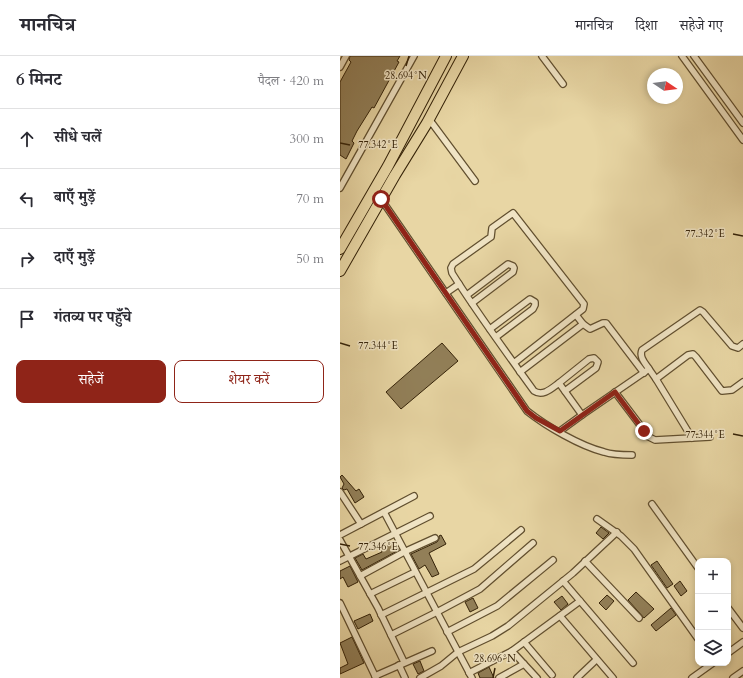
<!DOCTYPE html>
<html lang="hi">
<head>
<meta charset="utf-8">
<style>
  :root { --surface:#fff; --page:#f7f7f7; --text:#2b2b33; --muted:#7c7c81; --line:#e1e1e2; --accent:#8f2418 }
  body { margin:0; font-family:Cardo,"Noto Serif Devanagari",serif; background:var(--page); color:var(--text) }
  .controls { position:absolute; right:12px; bottom:12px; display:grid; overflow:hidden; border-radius:8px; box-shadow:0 2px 6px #0003 }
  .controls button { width:36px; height:36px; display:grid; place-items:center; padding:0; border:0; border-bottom:1px solid var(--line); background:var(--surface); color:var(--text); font:20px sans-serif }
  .compass { position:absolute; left:307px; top:12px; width:36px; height:36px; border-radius:50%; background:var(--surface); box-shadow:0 2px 6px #0003; rotate:103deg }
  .stop { position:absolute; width:12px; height:12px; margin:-9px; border:3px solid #8f2418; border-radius:50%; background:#fff }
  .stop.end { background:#8f2418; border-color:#fff; box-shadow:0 1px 4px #0008 }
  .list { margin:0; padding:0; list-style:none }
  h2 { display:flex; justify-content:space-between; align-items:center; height:52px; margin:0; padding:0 16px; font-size:17px }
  h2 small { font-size:13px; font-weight:400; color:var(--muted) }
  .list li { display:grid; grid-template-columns:26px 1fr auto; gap:12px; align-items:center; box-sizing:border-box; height:60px; padding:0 16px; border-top:1px solid var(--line) }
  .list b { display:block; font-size:15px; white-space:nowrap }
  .list em { font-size:13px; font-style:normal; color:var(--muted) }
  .actions { display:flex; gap:8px; padding:12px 16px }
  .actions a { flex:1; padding:9px 0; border:1px solid var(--accent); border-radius:8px; text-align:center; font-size:14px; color:var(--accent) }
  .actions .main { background:var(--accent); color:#fff }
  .icon { flex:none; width:22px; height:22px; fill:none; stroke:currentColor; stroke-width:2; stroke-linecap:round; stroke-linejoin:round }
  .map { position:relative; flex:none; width:403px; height:622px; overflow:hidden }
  header { display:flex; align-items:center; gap:24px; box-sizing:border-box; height:56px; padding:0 20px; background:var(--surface); border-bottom:1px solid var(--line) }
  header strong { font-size:19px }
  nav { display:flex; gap:22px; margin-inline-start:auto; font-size:14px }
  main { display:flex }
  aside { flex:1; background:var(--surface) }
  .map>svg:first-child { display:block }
</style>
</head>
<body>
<header>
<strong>मानचित्र</strong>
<nav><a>मानचित्र</a><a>दिशा</a><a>सहेजे गए</a></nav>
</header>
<main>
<aside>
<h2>6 मिनट<small>पैदल · 420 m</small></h2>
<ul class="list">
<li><svg class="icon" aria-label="ahead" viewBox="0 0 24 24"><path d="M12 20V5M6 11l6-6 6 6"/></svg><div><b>सीधे चलें</b></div><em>300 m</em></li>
<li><svg class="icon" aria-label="left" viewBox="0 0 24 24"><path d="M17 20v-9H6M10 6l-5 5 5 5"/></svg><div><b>बाएँ मुड़ें</b></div><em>70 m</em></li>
<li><svg class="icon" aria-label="right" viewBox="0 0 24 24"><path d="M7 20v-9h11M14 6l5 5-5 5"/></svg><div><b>दाएँ मुड़ें</b></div><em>50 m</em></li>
<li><svg class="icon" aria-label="arrive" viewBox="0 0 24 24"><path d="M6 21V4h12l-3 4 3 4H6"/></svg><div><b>गंतव्य पर पहुँचे</b></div></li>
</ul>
<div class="actions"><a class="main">सहेजें</a><a>शेयर करें</a></div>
</aside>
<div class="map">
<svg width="403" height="622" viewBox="0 0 403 622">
  <rect width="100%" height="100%" fill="#e8d6a4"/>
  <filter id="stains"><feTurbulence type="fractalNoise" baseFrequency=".005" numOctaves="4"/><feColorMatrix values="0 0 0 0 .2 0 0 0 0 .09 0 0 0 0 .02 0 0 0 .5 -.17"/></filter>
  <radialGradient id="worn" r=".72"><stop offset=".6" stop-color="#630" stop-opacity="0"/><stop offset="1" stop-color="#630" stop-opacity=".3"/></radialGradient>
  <g fill="#928059" stroke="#342208">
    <polygon points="10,0 60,0 57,5 59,6 34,52 32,51 17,75 12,85 14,87 6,103 0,99 0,26 11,6 9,4"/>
    <polygon points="102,287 118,305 61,353 46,336"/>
    <polygon points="2,419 16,435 19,433 24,441 15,447 7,433 4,434 2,432 4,428 0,421"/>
    <polygon points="261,471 269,477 263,483 256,477"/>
    <polygon points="101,479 106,488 89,497 99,518 92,521 85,509 79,513 71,498 97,486 99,483 99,480"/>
    <polygon points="55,486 59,494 22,514 15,502 23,498 26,503 42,496 41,493"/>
    <polygon points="317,505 333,528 327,532 311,509"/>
    <polygon points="10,510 18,526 8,531 3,521 0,523 0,515"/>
    <polygon points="340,525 347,535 341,540 334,530"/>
    <polygon points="296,536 314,553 304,562 288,544"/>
    <polygon points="267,539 274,545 266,554 259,547"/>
    <polygon points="222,540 228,548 221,554 214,546"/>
    <polygon points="133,542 138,552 130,556 125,546"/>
    <polygon points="331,552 336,559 316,575 311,569"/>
    <polygon points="30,558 33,565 18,573 14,565"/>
    <polygon points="12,581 24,607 0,618 0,612 8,608 0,587"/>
    <polygon points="80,605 84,615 78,618 73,608"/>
    <polygon points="149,611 154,622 140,622 138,617"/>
  </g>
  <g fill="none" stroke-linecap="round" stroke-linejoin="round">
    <defs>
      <g id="street">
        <polyline points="202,0 223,28"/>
        <polyline points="342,0 403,84"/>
        <polyline points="354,0 403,67"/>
        <polyline points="0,11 6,0"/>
        <polyline points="89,63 135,125"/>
        <polyline points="0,132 74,0"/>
        <path d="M41,143L187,355C206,370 240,390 264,396C273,399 283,399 292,399"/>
        <polyline points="106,237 119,228"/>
        <polyline points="127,239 168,208 173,210 174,212 173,216 132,247"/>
        <polyline points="243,268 250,273 263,267 266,267 304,317"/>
        <polyline points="150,273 190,243 195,246 195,249 193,253 156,281"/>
        <path d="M174,307L243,253L244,248L173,157L152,172L151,181L148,183L113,208L111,212L112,217C137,257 166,296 194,335C203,341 212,332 219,327L242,359"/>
        <polyline points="309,313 316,323"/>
        <polyline points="180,316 243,268 236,259"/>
        <polyline points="219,327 249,303 254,302 258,306 256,312 225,335"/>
        <polyline points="275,336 309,381 315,384 370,381"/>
        <path d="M220,375L242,359L309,313C305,307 299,301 302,294L360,254L363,256L392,290L398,292L403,288"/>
        <polyline points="352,382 316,323 348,299 353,298 356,301 382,335 392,334 403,326"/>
        <polyline points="0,436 21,468"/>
        <polyline points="312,448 358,512"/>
        <polyline points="44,456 132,622"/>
        <polyline points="257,463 281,480 294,493 358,583"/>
        <polyline points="0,479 74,440"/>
        <polyline points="0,484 38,552 64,606"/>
        <polyline points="0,505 90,460"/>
        <polyline points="245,505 299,562"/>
        <polyline points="20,520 64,496 95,482"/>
        <polyline points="223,525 293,607"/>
        <polyline points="30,538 75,516"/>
        <polyline points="0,547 36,622"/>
        <polyline points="388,552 403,572"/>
        <polyline points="41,559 134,513 181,474"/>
        <polyline points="220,560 273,622"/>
        <polyline points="107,576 157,550 213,504"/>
        <polyline points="51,579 97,556 140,533 193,487"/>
        <polyline points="184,586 212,619"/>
        <polyline points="172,595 197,622"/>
        <polyline points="388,597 403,586"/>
        <polyline points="59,609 65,622"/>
        <polyline points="129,617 172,595 240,545"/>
        <polyline points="35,620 92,595"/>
        <polyline points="80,622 101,610 118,596 152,580 168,570 233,517 277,476"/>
        <polyline points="159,622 184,608"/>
        <polyline points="237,622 256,604"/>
        <polyline points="352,622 373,607"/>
        <polyline points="393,622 403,615"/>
      </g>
      <g id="highway">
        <polyline points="0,193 48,110 106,0"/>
        <polyline points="0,215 55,119 87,67 123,0"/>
      </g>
    </defs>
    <use href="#street" stroke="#614f2f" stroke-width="8"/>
    <use href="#highway" stroke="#342208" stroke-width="12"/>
    <use href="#street" stroke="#f0e4c4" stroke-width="5.5"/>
    <use href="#highway" stroke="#e8d6a4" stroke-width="10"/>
  </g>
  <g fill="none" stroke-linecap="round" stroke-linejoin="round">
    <polyline stroke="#8f2418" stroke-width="5" points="41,143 187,355 196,362 220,375 275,336 304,375"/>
  </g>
  <path fill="none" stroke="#342208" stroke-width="1.5" d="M66,10L69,0M0,87L10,89M393,178L403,180M0,287L10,290M393,378L403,380M0,488L10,490M153,622L155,612"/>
  <g font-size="10" text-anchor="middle" fill="#342208" stroke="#f0e4c4" stroke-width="3" stroke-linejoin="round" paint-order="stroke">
    <text x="66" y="23">28.694°N</text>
    <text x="38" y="92">77.342°E</text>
    <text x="365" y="181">77.342°E</text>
    <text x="38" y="293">77.344°E</text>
    <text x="365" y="382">77.344°E</text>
    <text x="38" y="494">77.346°E</text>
    <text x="155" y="606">28.696°N</text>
  </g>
  <rect width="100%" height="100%" filter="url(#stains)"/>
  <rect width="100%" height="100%" fill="url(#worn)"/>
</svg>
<div class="controls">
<button>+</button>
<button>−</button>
<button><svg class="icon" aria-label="layers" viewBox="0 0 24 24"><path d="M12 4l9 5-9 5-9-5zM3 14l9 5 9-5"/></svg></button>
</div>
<svg class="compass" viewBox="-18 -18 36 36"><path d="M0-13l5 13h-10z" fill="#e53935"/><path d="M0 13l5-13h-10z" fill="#7c7c81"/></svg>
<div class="stop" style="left:41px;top:143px"></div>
<div class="stop end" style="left:304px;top:375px"></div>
</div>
</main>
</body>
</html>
